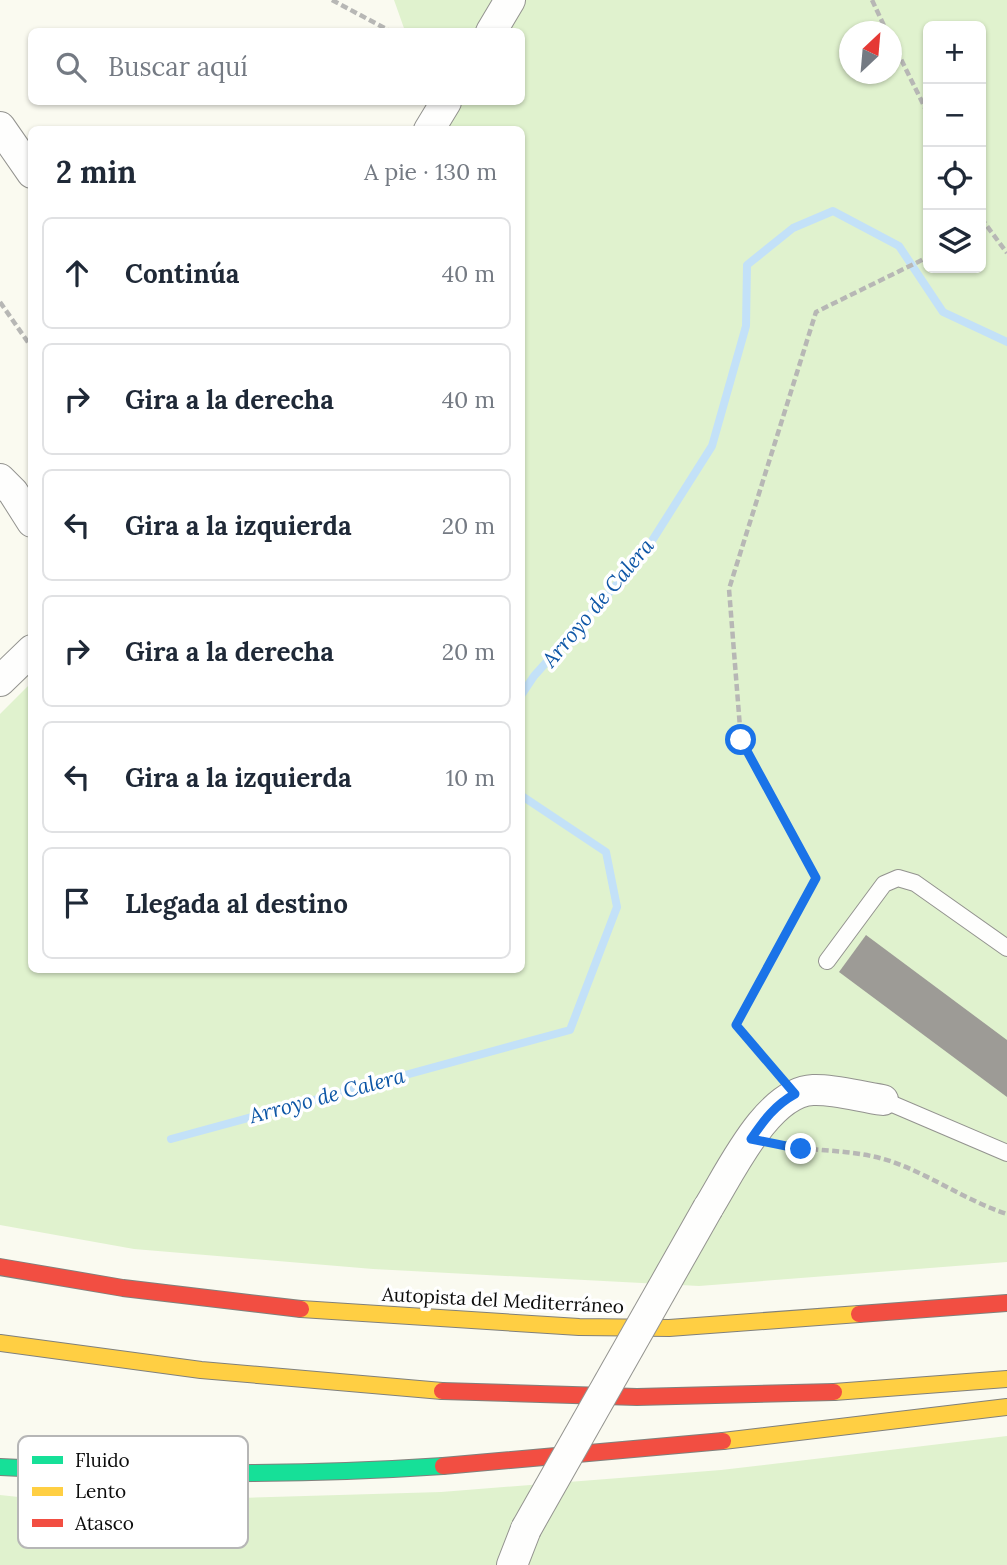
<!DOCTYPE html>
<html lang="es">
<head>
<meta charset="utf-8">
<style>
  :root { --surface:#fff; --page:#f2f2f3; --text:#1f2937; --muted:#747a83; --line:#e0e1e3 }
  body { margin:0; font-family:Lora,serif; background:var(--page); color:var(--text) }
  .controls { position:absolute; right:21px; top:21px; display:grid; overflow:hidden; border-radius:10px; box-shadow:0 2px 5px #0004 }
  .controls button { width:63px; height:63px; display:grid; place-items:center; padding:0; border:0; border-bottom:2px solid var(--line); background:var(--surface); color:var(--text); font:35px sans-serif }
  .compass { position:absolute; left:839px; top:21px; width:63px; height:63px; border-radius:50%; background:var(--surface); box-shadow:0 2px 5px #0004; rotate:26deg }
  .stop { position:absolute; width:21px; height:21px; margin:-16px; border:5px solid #1a73e8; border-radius:50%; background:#fff }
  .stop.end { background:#1a73e8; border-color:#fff; box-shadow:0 2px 7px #0008 }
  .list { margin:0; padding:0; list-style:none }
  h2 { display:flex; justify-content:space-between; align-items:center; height:91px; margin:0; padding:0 28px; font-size:30px }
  h2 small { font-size:23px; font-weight:400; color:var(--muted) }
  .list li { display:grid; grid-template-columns:46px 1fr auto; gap:21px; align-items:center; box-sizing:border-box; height:112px; margin:0 14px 14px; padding:0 14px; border:2px solid var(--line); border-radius:10px }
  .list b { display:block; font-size:26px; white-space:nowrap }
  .list em { font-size:23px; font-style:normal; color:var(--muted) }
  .icon { flex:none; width:38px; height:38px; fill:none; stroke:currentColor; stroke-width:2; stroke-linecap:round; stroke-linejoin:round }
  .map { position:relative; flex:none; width:1007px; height:1565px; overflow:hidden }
  .search { position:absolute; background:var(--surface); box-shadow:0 2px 5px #0004; left:28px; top:28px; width:497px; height:77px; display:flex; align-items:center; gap:18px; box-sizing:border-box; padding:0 24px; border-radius:10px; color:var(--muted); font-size:26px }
  .panel { position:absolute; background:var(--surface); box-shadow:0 2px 5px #0004; left:28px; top:126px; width:497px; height:847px; border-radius:10px }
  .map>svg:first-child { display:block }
</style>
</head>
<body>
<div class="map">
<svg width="1007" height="1565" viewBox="0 0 1007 1565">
  <rect width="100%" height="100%" fill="#fafaf0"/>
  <g fill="#e0f2ce" fill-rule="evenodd">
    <path d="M394,0H1007V1262L699,1286L373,1269L134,1249L0,1225V714L31,683L32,970H522V130L440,129L430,102H522V32L405,31ZM928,26H981V268H928ZM850,32H892V74H850Z"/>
    <polygon points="1007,1436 1007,1565 0,1565 0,1495 75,1503 441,1492 721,1470"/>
  </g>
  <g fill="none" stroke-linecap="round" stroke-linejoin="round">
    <g stroke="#c3e1f8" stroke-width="8">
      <polyline points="522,694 534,676 643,555 712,446 746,326 747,265 793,228 833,211 899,246 943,312 1007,342"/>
      <polyline points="171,1139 570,1030 617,907 606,852 522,796"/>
    </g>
  </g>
  <polygon fill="#9d9b96" points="866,935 1007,1040 1007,1097 839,972"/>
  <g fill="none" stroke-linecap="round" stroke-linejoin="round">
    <defs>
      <g id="lane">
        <polyline points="827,961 884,884 898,878 915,883 1007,948"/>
        <polyline points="883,1100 1007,1153"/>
      </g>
      <g id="street">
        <polyline points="491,32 510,0"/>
        <polyline points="0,127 32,173"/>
        <polyline points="429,130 446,102"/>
        <polyline points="0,479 13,492 32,522"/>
        <polyline points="0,681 32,650"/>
        <path d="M708,1208C730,1173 767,1092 813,1090C835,1089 860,1097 883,1100"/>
        <polyline points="512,1565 526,1529"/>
      </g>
      <path id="fast" d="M0,1467C148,1475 295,1476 443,1466"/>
      <g id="slow">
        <polyline points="301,1309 579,1327 669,1328 859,1314"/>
        <polyline points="0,1343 201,1370 442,1391"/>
        <polyline points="834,1392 1007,1379"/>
        <polyline points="723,1441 1007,1407"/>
      </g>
      <g id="jam">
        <polyline points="0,1267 123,1288 301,1309"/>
        <polyline points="859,1314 1007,1303"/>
        <polyline points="442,1391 637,1397 834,1392"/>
        <polyline points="443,1466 723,1441"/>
      </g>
    </defs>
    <use href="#lane" stroke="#93938f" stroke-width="18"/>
    <use href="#street" stroke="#93938f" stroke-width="32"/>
    <use href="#fast" stroke="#80807c" stroke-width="18"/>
    <use href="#slow" stroke="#80807c" stroke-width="18"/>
    <use href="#jam" stroke="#80807c" stroke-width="18"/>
    <g stroke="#b7b7b5" stroke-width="4.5" stroke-dasharray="7 3.5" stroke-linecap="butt">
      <polyline points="332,0 392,32"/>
      <polyline points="872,0 887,32"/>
      <polyline points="892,41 928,114"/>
      <polyline points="981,218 1007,253"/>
      <polyline points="0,302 32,348"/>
      <polyline points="780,1076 736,1025 816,878 741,740 729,589 816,312 928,257"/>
      <path d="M780,1145C818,1152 856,1149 893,1162C932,1176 967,1201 1007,1214"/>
    </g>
    <use href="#lane" stroke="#fefefd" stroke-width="16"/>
    <use href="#street" stroke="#fefefd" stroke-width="30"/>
    <use href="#fast" stroke="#16e098" stroke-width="16"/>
    <use href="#slow" stroke="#ffcf43" stroke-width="16"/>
    <use href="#jam" stroke="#f24e42" stroke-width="16"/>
    <defs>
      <polyline id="street-bridge" points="526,1529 708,1208"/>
    </defs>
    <use href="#street-bridge" stroke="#93938f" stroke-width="32" stroke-linecap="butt"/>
    <use href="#street-bridge" stroke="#fefefd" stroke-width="30"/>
  </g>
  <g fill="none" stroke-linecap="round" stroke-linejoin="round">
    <path stroke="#1a73e8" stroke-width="9" d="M741,740L816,878L736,1025L795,1094C775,1105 764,1120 751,1139L801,1149"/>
  </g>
  <g text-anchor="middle" stroke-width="7" stroke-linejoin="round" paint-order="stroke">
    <g font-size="19" fill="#0c0c0c" stroke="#fff">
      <text transform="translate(503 1300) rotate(3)" y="7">Autopista del Mediterráneo</text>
    </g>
    <g font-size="21" font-style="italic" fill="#0d56a6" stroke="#fff">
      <text transform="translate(598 603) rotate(-50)" y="7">Arroyo de Calera</text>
      <text transform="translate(327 1096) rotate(-15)" y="7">Arroyo de Calera</text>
    </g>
  </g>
  <rect x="18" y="1436" width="230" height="112" rx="10" fill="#fff" stroke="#b6b6b6" stroke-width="2"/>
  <rect x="32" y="1456" width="31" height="8" fill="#16e098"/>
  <rect x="32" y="1487" width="31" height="9" fill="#ffcf43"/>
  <rect x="32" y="1519" width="31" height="8" fill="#f24e42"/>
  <g font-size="19" fill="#0c0c0c">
    <text x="75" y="1467">Fluido</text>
    <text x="75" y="1498">Lento</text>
    <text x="75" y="1530">Atasco</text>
  </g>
</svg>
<div class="controls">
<button>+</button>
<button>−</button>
<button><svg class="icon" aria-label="locate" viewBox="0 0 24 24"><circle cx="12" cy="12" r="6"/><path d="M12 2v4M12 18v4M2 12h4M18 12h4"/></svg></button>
<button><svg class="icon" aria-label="layers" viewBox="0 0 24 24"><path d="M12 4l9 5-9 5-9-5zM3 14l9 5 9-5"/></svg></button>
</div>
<svg class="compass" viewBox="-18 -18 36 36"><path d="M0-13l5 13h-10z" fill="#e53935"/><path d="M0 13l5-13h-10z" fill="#747a83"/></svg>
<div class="stop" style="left:741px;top:740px"></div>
<div class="stop end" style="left:801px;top:1149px"></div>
<div class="search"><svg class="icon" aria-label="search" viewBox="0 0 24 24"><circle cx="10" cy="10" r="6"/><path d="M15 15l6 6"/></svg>Buscar aquí</div>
<section class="panel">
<h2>2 min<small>A pie · 130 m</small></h2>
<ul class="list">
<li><svg class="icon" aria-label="ahead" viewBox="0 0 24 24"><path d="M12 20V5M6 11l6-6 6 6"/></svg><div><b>Continúa</b></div><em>40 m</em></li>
<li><svg class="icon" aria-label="right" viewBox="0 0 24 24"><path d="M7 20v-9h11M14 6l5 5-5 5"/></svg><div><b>Gira a la derecha</b></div><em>40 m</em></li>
<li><svg class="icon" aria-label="left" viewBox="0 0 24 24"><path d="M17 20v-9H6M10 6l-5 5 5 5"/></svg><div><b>Gira a la izquierda</b></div><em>20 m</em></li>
<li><svg class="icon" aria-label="right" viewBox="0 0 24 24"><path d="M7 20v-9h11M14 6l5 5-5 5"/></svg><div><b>Gira a la derecha</b></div><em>20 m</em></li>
<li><svg class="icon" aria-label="left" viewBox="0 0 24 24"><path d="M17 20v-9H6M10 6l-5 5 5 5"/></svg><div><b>Gira a la izquierda</b></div><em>10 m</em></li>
<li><svg class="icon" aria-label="arrive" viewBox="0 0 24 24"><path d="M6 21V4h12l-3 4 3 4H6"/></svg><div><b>Llegada al destino</b></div></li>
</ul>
</section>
</div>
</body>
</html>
